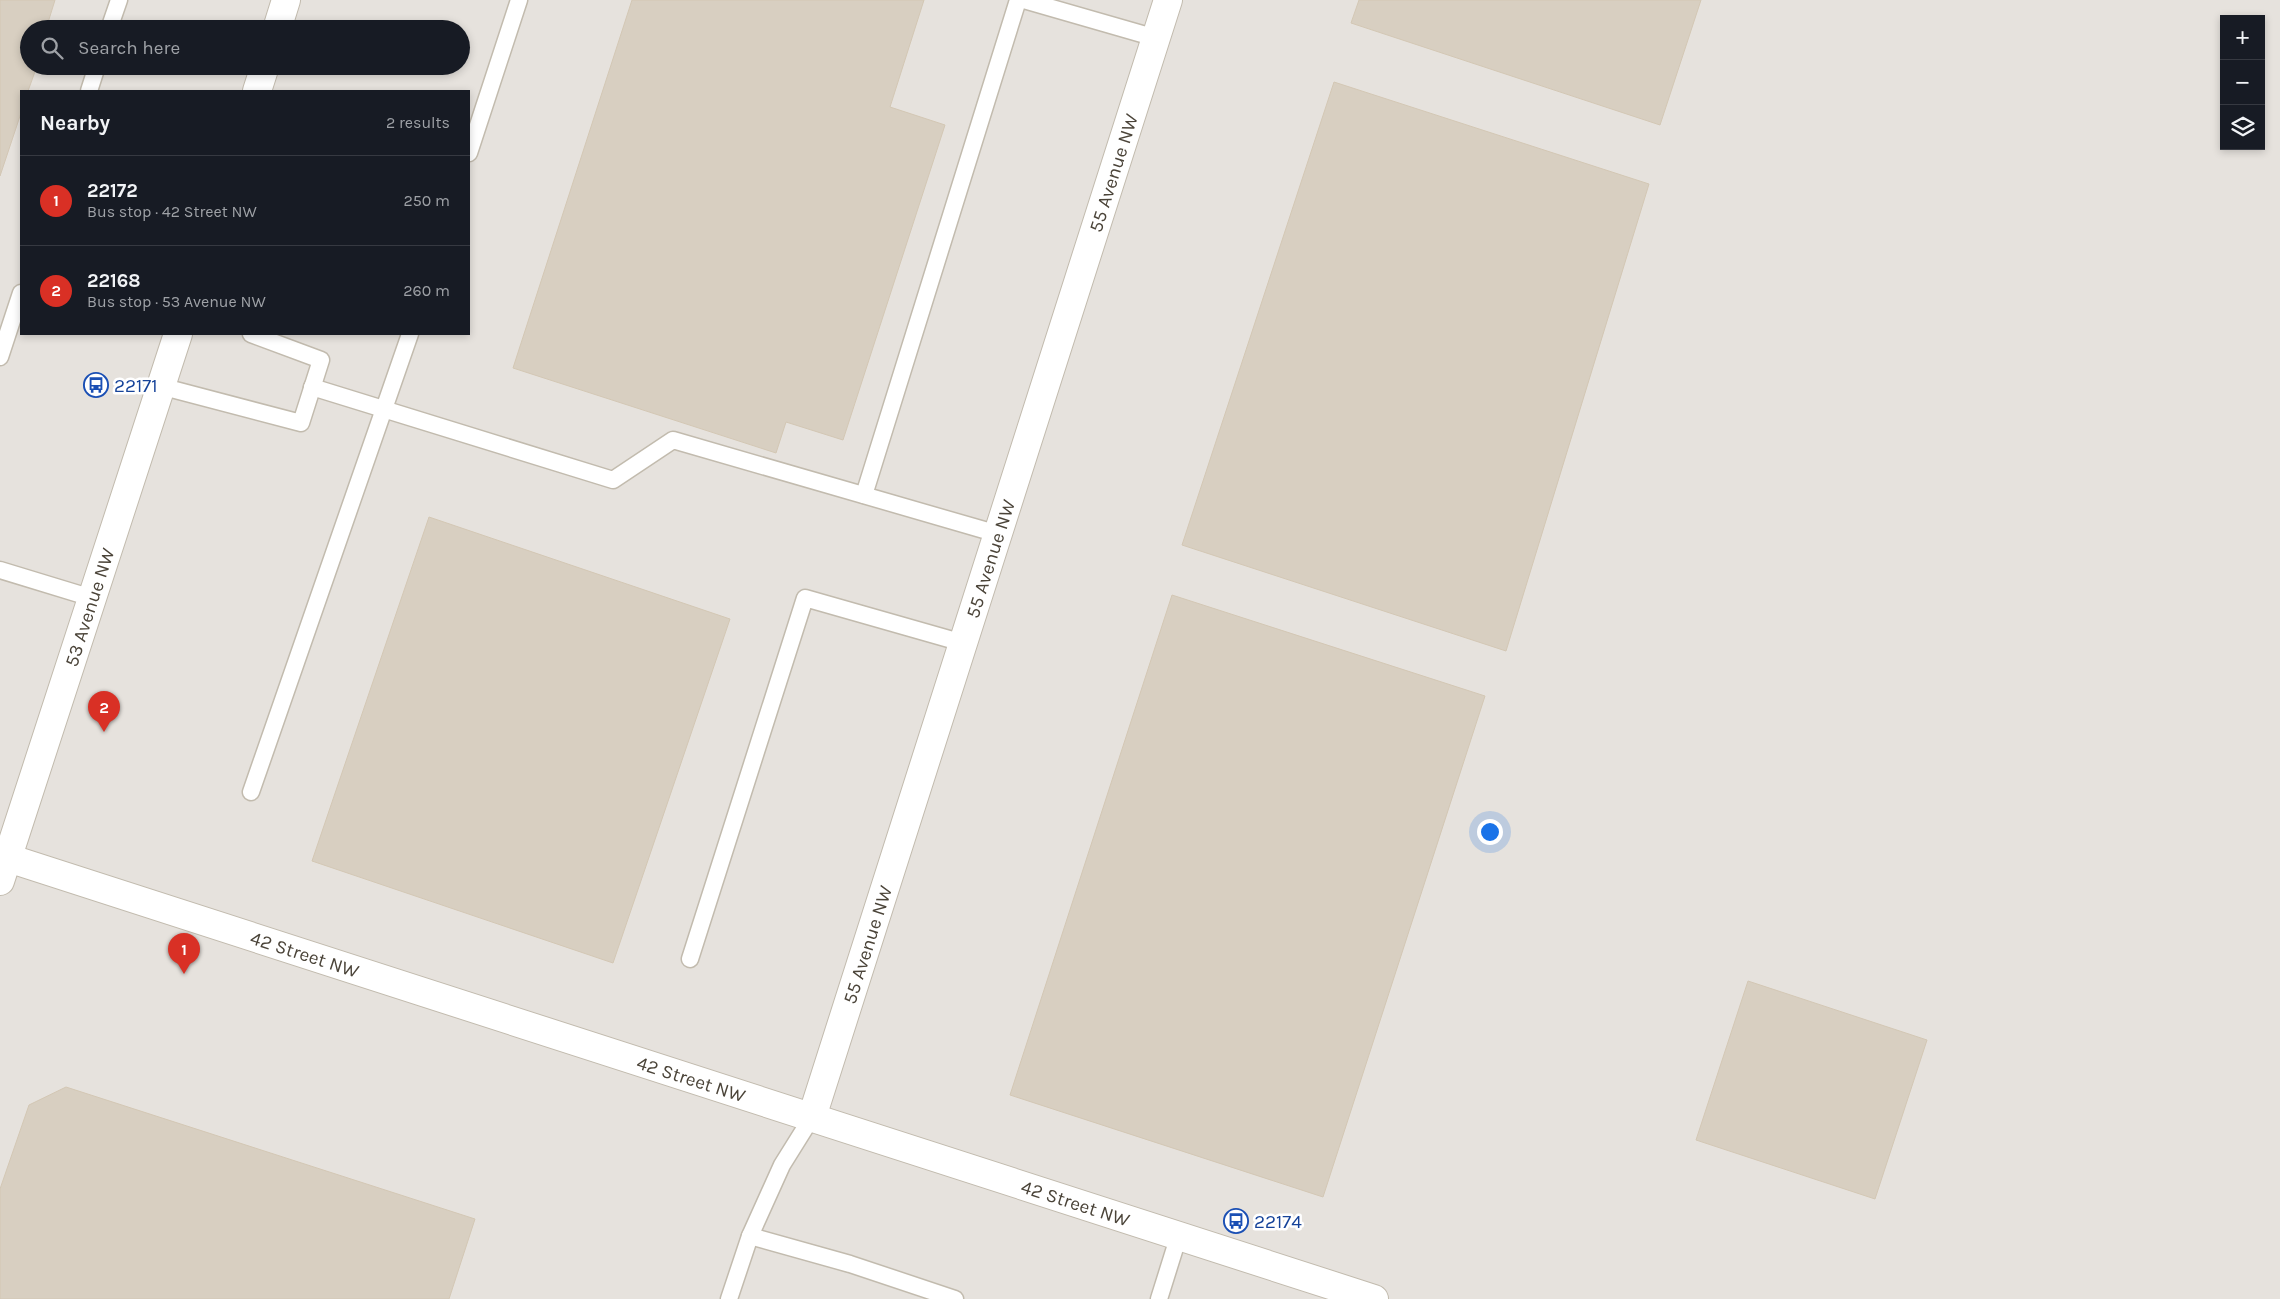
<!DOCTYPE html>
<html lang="en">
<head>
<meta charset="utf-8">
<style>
  :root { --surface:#171b24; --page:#242831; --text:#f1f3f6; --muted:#9ea1a6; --line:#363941; --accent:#d93025 }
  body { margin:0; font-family:Karla,sans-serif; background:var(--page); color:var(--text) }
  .controls { position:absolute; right:15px; top:15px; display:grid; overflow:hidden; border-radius:0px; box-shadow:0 2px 8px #0003 }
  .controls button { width:45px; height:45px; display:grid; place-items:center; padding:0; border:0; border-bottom:1px solid var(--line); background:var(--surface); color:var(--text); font:25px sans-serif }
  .you { position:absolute; left:1489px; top:831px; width:18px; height:18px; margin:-12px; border:4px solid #fff; border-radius:50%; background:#1a73e8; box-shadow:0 0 0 8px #1a73e833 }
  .badge { display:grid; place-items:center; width:32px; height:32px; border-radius:50%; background:var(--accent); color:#fff; font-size:16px; font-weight:700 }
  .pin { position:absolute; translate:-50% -41px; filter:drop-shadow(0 1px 2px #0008) }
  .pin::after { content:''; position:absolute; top:26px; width:18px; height:15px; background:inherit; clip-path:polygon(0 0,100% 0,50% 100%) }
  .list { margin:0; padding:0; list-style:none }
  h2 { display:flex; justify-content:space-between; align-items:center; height:65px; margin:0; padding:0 20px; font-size:21px }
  h2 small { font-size:16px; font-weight:400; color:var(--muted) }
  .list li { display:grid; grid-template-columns:32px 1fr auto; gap:15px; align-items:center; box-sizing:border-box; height:90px; padding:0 20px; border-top:1px solid var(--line) }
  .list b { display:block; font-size:19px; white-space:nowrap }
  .list p { margin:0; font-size:16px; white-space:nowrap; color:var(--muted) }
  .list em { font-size:16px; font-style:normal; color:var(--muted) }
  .icon { flex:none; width:28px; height:28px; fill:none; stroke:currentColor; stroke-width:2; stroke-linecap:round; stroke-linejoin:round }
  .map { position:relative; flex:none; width:2280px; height:1299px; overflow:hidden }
  .search { position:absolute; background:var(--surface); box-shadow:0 2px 8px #0003; left:20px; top:20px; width:450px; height:55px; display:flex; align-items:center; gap:12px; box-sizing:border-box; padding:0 18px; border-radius:28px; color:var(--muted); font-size:19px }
  .panel { position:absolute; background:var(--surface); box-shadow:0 2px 8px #0003; left:20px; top:90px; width:450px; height:245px; border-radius:0px }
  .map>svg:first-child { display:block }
</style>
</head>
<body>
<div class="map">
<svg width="2280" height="1299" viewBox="0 0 2280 1299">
  <rect width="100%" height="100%" fill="#f6f3ec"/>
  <path fill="#e6e2dd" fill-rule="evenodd" d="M0,0H2280V1299H0ZM2224,19H2261V146H2224ZM29,29H461V66H29ZM21,91H469V334H21Z"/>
  <g fill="#d8cfc1" stroke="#d3c7b4">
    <polygon points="0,0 55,0 46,29 29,29 29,66 37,66 28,91 21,91 21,113 0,176"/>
    <polygon points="632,0 924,0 890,107 945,125 843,440 786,422 776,453 513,368"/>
    <polygon points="1359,0 1701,0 1660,125 1351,23"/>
    <polygon points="1334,82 1649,184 1506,651 1182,545"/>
    <polygon points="429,517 730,619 613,963 312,861"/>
    <polygon points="1172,595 1485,696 1323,1197 1010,1095"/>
    <polygon points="1748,981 1927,1040 1875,1199 1696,1140"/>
    <polygon points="66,1087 475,1219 449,1299 0,1299 0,1189 29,1105"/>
  </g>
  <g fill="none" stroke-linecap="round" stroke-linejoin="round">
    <defs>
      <g id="service">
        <polyline points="1024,0 1156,38"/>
        <polyline points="109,29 119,0"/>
        <polyline points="89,91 97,66"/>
        <polyline points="469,153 519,0"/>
        <polyline points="0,357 21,293"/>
        <polyline points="160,386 301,423 321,360 251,334"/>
        <polyline points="312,387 613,480 673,440 998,534"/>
        <polyline points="864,495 1018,0"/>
        <polyline points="0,570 92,598"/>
        <polyline points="251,792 410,334"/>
        <polyline points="690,959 805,598 963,643"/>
        <polyline points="750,1236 850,1264 955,1299"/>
        <polyline points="729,1299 750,1236 782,1165 812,1117"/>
        <polyline points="1159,1299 1179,1235"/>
      </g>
      <g id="tertiary">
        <polyline points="277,29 286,0"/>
        <polyline points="257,91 265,66"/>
        <path id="s1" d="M8,858L1374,1299"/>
        <path id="s2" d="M0,881L178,334"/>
        <path id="s3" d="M812,1117L1168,0"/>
      </g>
    </defs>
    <use href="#service" stroke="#c2bbae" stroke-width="19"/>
    <use href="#tertiary" stroke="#c2bbae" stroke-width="30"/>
    <use href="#service" stroke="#fff" stroke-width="16"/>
    <use href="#tertiary" stroke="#fff" stroke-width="28"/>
  </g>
  <defs>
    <symbol id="bus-ring" viewBox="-11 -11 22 22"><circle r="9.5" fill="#fff" stroke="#1a4fb4" stroke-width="1.5"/><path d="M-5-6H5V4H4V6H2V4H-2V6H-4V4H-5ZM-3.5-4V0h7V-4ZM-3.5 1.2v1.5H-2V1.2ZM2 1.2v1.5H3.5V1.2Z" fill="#1a4fb4"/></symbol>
  </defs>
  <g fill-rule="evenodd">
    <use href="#bus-ring" x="82" y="371" width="28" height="28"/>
    <use href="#bus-ring" x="1222" y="1207" width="28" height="28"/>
  </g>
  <g text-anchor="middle" stroke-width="5" stroke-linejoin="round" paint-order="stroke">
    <g font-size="19" fill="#4b4439" stroke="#fff">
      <text dy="7" stroke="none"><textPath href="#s3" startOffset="991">55 Avenue NW</textPath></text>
      <text dy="7" stroke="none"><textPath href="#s3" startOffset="586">55 Avenue NW</textPath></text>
      <text dy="7" stroke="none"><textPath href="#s2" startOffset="288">53 Avenue NW</textPath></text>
      <text dy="7" stroke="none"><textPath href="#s3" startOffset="181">55 Avenue NW</textPath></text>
      <text dy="7" stroke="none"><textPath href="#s1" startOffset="312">42 Street NW</textPath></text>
      <text dy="7" stroke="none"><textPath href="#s1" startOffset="718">42 Street NW</textPath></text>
      <text dy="7" stroke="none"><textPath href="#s1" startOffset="1122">42 Street NW</textPath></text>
    </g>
    <g font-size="19" fill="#164399" stroke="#fff" text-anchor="start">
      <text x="114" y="392">22171</text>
      <text x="1254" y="1228">22174</text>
    </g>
  </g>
</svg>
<div class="controls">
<button>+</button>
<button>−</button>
<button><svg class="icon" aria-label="layers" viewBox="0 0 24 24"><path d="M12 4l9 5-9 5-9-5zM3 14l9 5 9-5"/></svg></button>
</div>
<div class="you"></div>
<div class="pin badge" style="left:184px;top:974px">1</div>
<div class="pin badge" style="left:104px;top:732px">2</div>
<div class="search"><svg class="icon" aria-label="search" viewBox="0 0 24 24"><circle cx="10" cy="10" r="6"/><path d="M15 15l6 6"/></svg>Search here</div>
<section class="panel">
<h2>Nearby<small>2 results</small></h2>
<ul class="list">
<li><span class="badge">1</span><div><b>22172</b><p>Bus stop · 42 Street NW</p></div><em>250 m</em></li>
<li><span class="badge">2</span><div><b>22168</b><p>Bus stop · 53 Avenue NW</p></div><em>260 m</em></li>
</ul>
</section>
</div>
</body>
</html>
